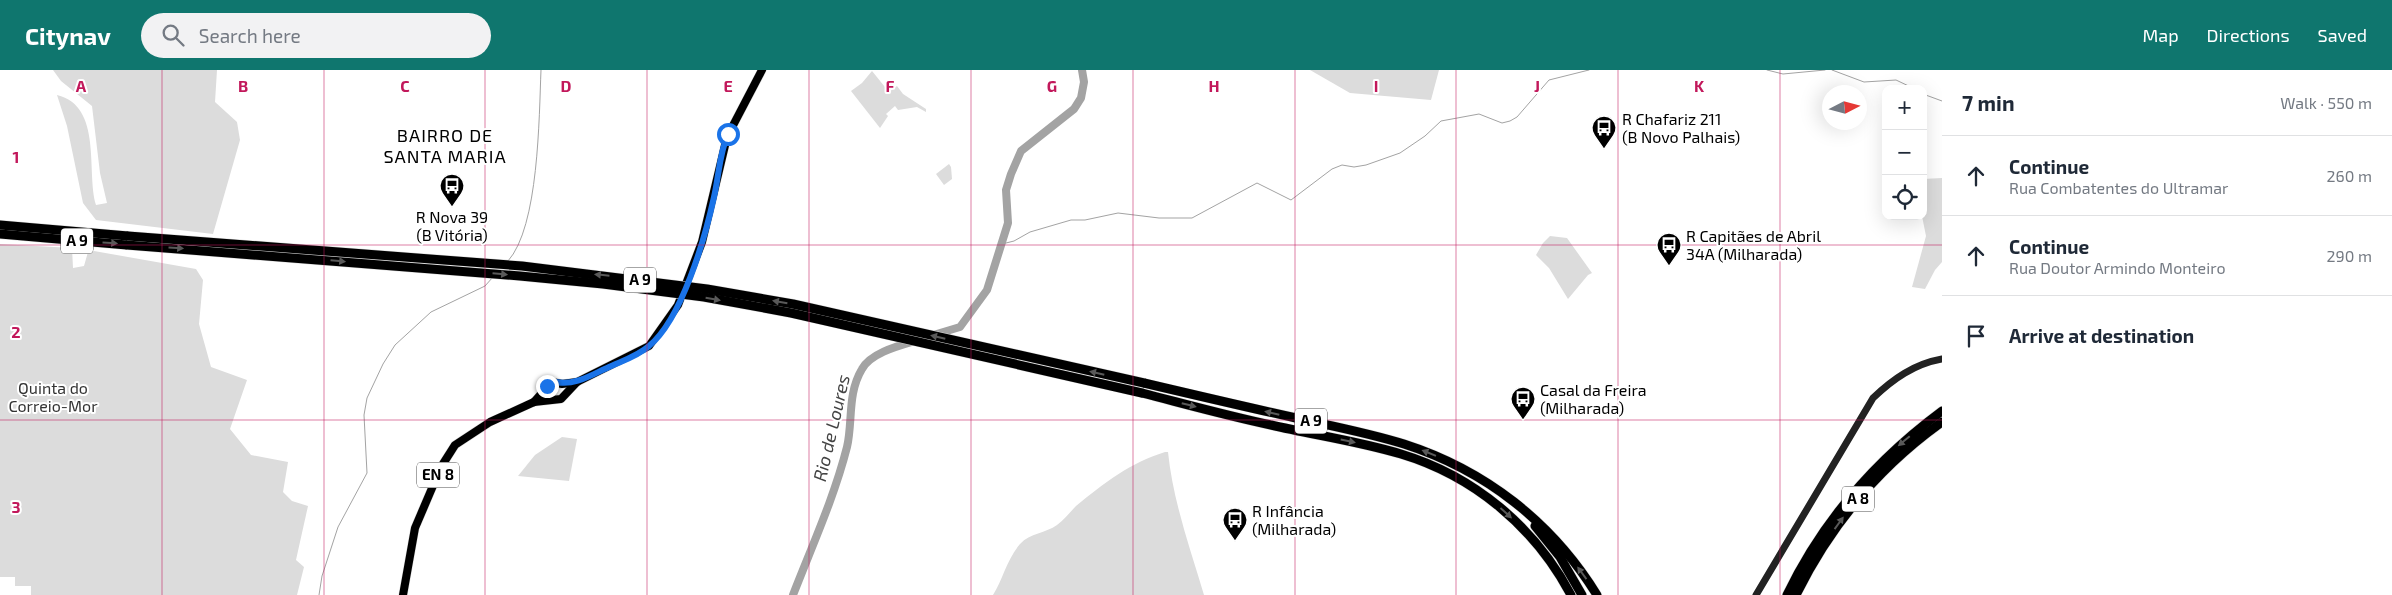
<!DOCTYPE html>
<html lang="en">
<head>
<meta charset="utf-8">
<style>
  :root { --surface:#fff; --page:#f2f2f3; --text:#1f2937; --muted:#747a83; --line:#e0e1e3; --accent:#0f766e }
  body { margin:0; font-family:"Exo 2",sans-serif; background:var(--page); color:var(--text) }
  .controls { position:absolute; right:15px; top:15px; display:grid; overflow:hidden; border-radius:10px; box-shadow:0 5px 20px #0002 }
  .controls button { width:45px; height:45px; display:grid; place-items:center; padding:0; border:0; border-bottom:1px solid var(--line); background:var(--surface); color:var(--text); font:25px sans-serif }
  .compass { position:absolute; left:1822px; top:15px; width:45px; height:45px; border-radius:50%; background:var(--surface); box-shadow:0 5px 20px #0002; rotate:84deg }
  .stop { position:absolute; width:15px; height:15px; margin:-11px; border:4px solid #1a73e8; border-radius:50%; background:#fff }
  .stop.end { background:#1a73e8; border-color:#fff; box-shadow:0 1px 5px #0008 }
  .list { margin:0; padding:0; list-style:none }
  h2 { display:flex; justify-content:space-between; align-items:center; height:65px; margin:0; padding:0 20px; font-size:21px }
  h2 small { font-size:16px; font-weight:400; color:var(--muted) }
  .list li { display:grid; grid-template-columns:32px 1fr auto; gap:15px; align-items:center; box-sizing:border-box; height:80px; padding:0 20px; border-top:1px solid var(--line) }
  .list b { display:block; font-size:19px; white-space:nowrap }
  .list p { margin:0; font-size:16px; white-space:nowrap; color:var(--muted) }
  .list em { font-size:16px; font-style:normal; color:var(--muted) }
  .icon { flex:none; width:28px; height:28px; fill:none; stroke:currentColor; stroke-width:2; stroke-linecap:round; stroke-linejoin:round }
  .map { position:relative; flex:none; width:1942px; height:525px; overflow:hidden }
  header { display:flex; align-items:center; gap:30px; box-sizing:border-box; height:70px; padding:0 25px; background:var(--accent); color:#fff }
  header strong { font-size:24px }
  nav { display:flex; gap:28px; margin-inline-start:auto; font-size:18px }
  .search { width:350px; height:45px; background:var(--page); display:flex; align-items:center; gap:12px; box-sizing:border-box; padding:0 18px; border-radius:28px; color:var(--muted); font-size:19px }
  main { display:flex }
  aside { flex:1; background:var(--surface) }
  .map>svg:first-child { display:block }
</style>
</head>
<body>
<header>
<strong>Citynav</strong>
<div class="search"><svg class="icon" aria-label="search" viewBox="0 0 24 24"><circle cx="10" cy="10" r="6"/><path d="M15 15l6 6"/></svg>Search here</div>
<nav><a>Map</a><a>Directions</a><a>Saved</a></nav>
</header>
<main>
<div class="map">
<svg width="1942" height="525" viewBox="0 0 1942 525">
  <rect width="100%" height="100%" fill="#fff"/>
  <g fill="#dcdcdc">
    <path d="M53,0H217L215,32L237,52L240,70L213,164L96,150L83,133L67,56L57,25C103,36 86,102 96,135L107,133L100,103L92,36L61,11Z"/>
    <polygon points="1310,0 1439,0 1431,30 1350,23"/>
    <polygon points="872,1 889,22 897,16 903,24 926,39 926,42 917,37 898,40 895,36 886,44 888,46 880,58 851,21 862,13"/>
    <polygon points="949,94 951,97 952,109 944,115 936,104"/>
    <polygon points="1942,108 1942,192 1935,200 1925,219 1912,217 1926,166 1922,146 1923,109"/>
    <polygon points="1550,166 1567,168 1592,203 1588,205 1568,229 1549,198 1536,185 1543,173"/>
    <polygon points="0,174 72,178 73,198 84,196 88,182 94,181 196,199 203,210 199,254 211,297 247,310 230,359 251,385 288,392 283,422 292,431 308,436 296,490 304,497 297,525 31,525 31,516 15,516 15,507 0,507"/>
    <polygon points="562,367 577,369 569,411 518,406 535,385"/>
    <path d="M1165,382H1168C1173,431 1190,478 1204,525H993C1003,509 1007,489 1020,474C1030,463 1046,463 1057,455C1064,450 1070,442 1076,436C1104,413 1130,393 1165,382Z"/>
  </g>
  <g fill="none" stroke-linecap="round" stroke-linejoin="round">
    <g stroke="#a3a3a3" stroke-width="1">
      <polyline points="1767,0 1783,4 1825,0"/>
      <polyline points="1832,0 1864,12 1896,10 1915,19"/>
      <polyline points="1923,24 1942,31"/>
      <polyline points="1002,174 1014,171 1030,162 1071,150 1085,150 1118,143 1159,148 1192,148 1257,113 1291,130 1332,99 1342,95 1354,97 1366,95 1400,83 1425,66 1441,51 1479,44 1502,53 1510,51 1517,47 1549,10 1589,0"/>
      <path d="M508,191C539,157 539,47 541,0"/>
      <polyline points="319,525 322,506 338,457 367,403 364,345 367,328 383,294 395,275 431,242 485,216 493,207"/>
    </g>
    <g stroke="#a3a3a3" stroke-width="8">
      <polyline points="930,266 960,257 987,220 1008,153 1006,120 1011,104 1021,81 1074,39 1081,28 1084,12 1082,0"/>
      <path d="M793,525C812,476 834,428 847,377C853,352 847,324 862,299C871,283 898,276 915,271"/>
    </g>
    <defs>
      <g id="primary">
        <polyline points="534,332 552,312 562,314 577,312"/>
        <polyline points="403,525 415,458 441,397 455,375 490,352 534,332 561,329 577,312 649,276 678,235 702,172 727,67 762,0"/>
      </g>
      <g id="highway">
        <polyline points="0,155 128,166"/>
        <polyline points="0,164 127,175"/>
        <path d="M1144,313C1195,325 1246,337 1296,348C1332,356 1369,363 1404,374C1485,400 1552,452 1597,525"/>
        <path d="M1142,323C1185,334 1228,346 1271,355C1314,365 1358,371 1401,384C1474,406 1535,457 1571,525"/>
        <polyline points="1535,456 1560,487 1582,525"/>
        <path d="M1787,525C1823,450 1876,390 1942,341"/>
        <path d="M1796,525C1830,456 1879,397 1942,352"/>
      </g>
    </defs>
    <use href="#primary" stroke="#dbdbdb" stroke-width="9"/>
    <use href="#highway" stroke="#dbdbdb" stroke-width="10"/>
    <path stroke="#222" stroke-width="7" d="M1756,525L1873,328C1893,309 1914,294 1942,289"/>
    <use href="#primary" stroke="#000" stroke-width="8"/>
    <use href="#highway" stroke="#000" stroke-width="9"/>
    <defs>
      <g id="highway-bridge">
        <polyline points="128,166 522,196 707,219 793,234 1144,313"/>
        <polyline points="127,175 520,206 603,214 704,227 791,243 1142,323"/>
      </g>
    </defs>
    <use href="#highway-bridge" stroke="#dbdbdb" stroke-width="10" stroke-linecap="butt"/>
    <use href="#highway-bridge" stroke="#000" stroke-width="9"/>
  </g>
  <defs><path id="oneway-solid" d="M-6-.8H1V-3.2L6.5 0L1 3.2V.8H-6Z" transform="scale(1.25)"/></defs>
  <g fill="#595959">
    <use href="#oneway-solid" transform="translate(110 173) rotate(4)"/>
    <use href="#oneway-solid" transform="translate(176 178) rotate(4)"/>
    <use href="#oneway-solid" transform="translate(338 191) rotate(5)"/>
    <use href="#oneway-solid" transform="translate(500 204) rotate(5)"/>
    <use href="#oneway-solid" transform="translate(602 205) rotate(-174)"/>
    <use href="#oneway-solid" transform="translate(713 229) rotate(10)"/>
    <use href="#oneway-solid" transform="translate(780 232) rotate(-170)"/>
    <use href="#oneway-solid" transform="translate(938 267) rotate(-167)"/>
    <use href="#oneway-solid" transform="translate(1097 303) rotate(-167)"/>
    <use href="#oneway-solid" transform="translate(1189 335) rotate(14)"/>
    <use href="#oneway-solid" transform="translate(1272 343) rotate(-167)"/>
    <use href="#oneway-solid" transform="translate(1348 371) rotate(12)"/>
    <use href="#oneway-solid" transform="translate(1904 371) rotate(140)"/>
    <use href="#oneway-solid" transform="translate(1429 383) rotate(-158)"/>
    <use href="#oneway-solid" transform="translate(1506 443) rotate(42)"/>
    <use href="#oneway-solid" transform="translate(1839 453) rotate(-54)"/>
    <use href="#oneway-solid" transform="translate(1582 503) rotate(-126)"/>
  </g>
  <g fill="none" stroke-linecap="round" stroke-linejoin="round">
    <path stroke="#1a73e8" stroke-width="6" d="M547,316L556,312C575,316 591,305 609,297C622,291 638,286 649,276C682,249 705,168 714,127C719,106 719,84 728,64"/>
  </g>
  <path fill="none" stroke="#c2185b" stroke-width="1" stroke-opacity="0.55" d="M162,0V525M324,0V525M485,0V525M647,0V525M809,0V525M971,0V525M1133,0V525M1295,0V525M1456,0V525M1618,0V525M1780,0V525M0,175H1942M0,350H1942"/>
  <defs>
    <symbol id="bus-pin" viewBox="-11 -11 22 30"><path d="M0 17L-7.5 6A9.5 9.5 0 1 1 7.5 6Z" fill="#000" stroke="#fff"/><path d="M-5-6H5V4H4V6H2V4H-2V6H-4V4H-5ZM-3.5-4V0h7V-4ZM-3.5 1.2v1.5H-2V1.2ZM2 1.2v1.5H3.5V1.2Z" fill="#fff"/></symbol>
  </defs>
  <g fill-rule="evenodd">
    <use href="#bus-pin" x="1590" y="44" width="28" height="38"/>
    <use href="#bus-pin" x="438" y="102" width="28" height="38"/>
    <use href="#bus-pin" x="1655" y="161" width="28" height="38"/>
    <use href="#bus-pin" x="1509" y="315" width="28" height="38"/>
    <use href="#bus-pin" x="1221" y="436" width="28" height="38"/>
  </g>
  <g text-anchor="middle" stroke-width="4" stroke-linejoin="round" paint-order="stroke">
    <g fill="#fff" stroke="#4c4c4c" stroke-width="1">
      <rect x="61" y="158.5" width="32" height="25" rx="4"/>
      <rect x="624" y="197.5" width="32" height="25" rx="4"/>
      <rect x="1295" y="338.5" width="32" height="25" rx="4"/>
      <rect x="417" y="392.5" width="42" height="25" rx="4"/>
      <rect x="1842" y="416.5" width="32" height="25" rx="4"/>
    </g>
    <g font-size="15" font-weight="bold" fill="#000">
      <text x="77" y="176">A 9</text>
      <text x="640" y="215">A 9</text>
      <text x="1311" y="356">A 9</text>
      <text x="438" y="410">EN 8</text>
      <text x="1858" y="434">A 8</text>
    </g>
    <g font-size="16" fill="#000" stroke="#fff" text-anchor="start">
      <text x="1622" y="55">R Chafariz 211<tspan x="1622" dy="18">(B Novo Palhais)</tspan></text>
      <text x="452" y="153" text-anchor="middle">R Nova 39<tspan x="452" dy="18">(B Vitória)</tspan></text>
      <text x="1686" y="172">R Capitães de Abril<tspan x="1686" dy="18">34A (Milharada)</tspan></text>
      <text x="1540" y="326">Casal da Freira<tspan x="1540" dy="18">(Milharada)</tspan></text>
      <text x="1252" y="447">R Infância<tspan x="1252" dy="18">(Milharada)</tspan></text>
    </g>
    <g font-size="16" fill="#333" stroke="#fff">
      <text x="53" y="324">Quinta do<tspan x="53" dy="18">Correio-Mor</tspan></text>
    </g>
    <g font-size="18" letter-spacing="1" fill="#000" stroke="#fff">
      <text x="445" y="72">BAIRRO DE<tspan x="445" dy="21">SANTA MARIA</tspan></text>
    </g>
    <g font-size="18" font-style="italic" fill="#444" stroke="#fff">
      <text transform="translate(832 358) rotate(-77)" y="6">Rio de Loures</text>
    </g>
  </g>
  <g font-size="16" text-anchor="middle" font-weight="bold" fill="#c2185b" stroke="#fff" stroke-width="4" stroke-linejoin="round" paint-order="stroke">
    <text x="81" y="22">A</text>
    <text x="243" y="22">B</text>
    <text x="405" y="22">C</text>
    <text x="566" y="22">D</text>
    <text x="728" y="22">E</text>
    <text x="890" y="22">F</text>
    <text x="1052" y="22">G</text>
    <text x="1214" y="22">H</text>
    <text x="1376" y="22">I</text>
    <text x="1537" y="22">J</text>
    <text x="1699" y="22">K</text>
    <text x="16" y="93">1</text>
    <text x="16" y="268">2</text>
    <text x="16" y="443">3</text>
  </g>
</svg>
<div class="controls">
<button>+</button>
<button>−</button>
<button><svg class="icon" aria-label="locate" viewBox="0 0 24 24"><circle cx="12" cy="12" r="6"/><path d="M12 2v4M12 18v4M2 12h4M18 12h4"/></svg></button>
</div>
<svg class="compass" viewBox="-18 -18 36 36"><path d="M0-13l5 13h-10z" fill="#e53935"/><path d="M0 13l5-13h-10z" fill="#747a83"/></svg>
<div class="stop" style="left:728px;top:64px"></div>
<div class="stop end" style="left:547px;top:316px"></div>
</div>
<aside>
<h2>7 min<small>Walk · 550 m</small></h2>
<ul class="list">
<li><svg class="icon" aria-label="ahead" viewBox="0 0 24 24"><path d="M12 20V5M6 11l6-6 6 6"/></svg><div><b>Continue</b><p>Rua Combatentes do Ultramar</p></div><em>260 m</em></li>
<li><svg class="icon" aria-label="ahead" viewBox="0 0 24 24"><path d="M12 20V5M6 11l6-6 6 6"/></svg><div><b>Continue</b><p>Rua Doutor Armindo Monteiro</p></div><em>290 m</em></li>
<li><svg class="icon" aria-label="arrive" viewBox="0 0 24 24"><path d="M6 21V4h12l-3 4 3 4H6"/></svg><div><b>Arrive at destination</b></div></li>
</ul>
</aside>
</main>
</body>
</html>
